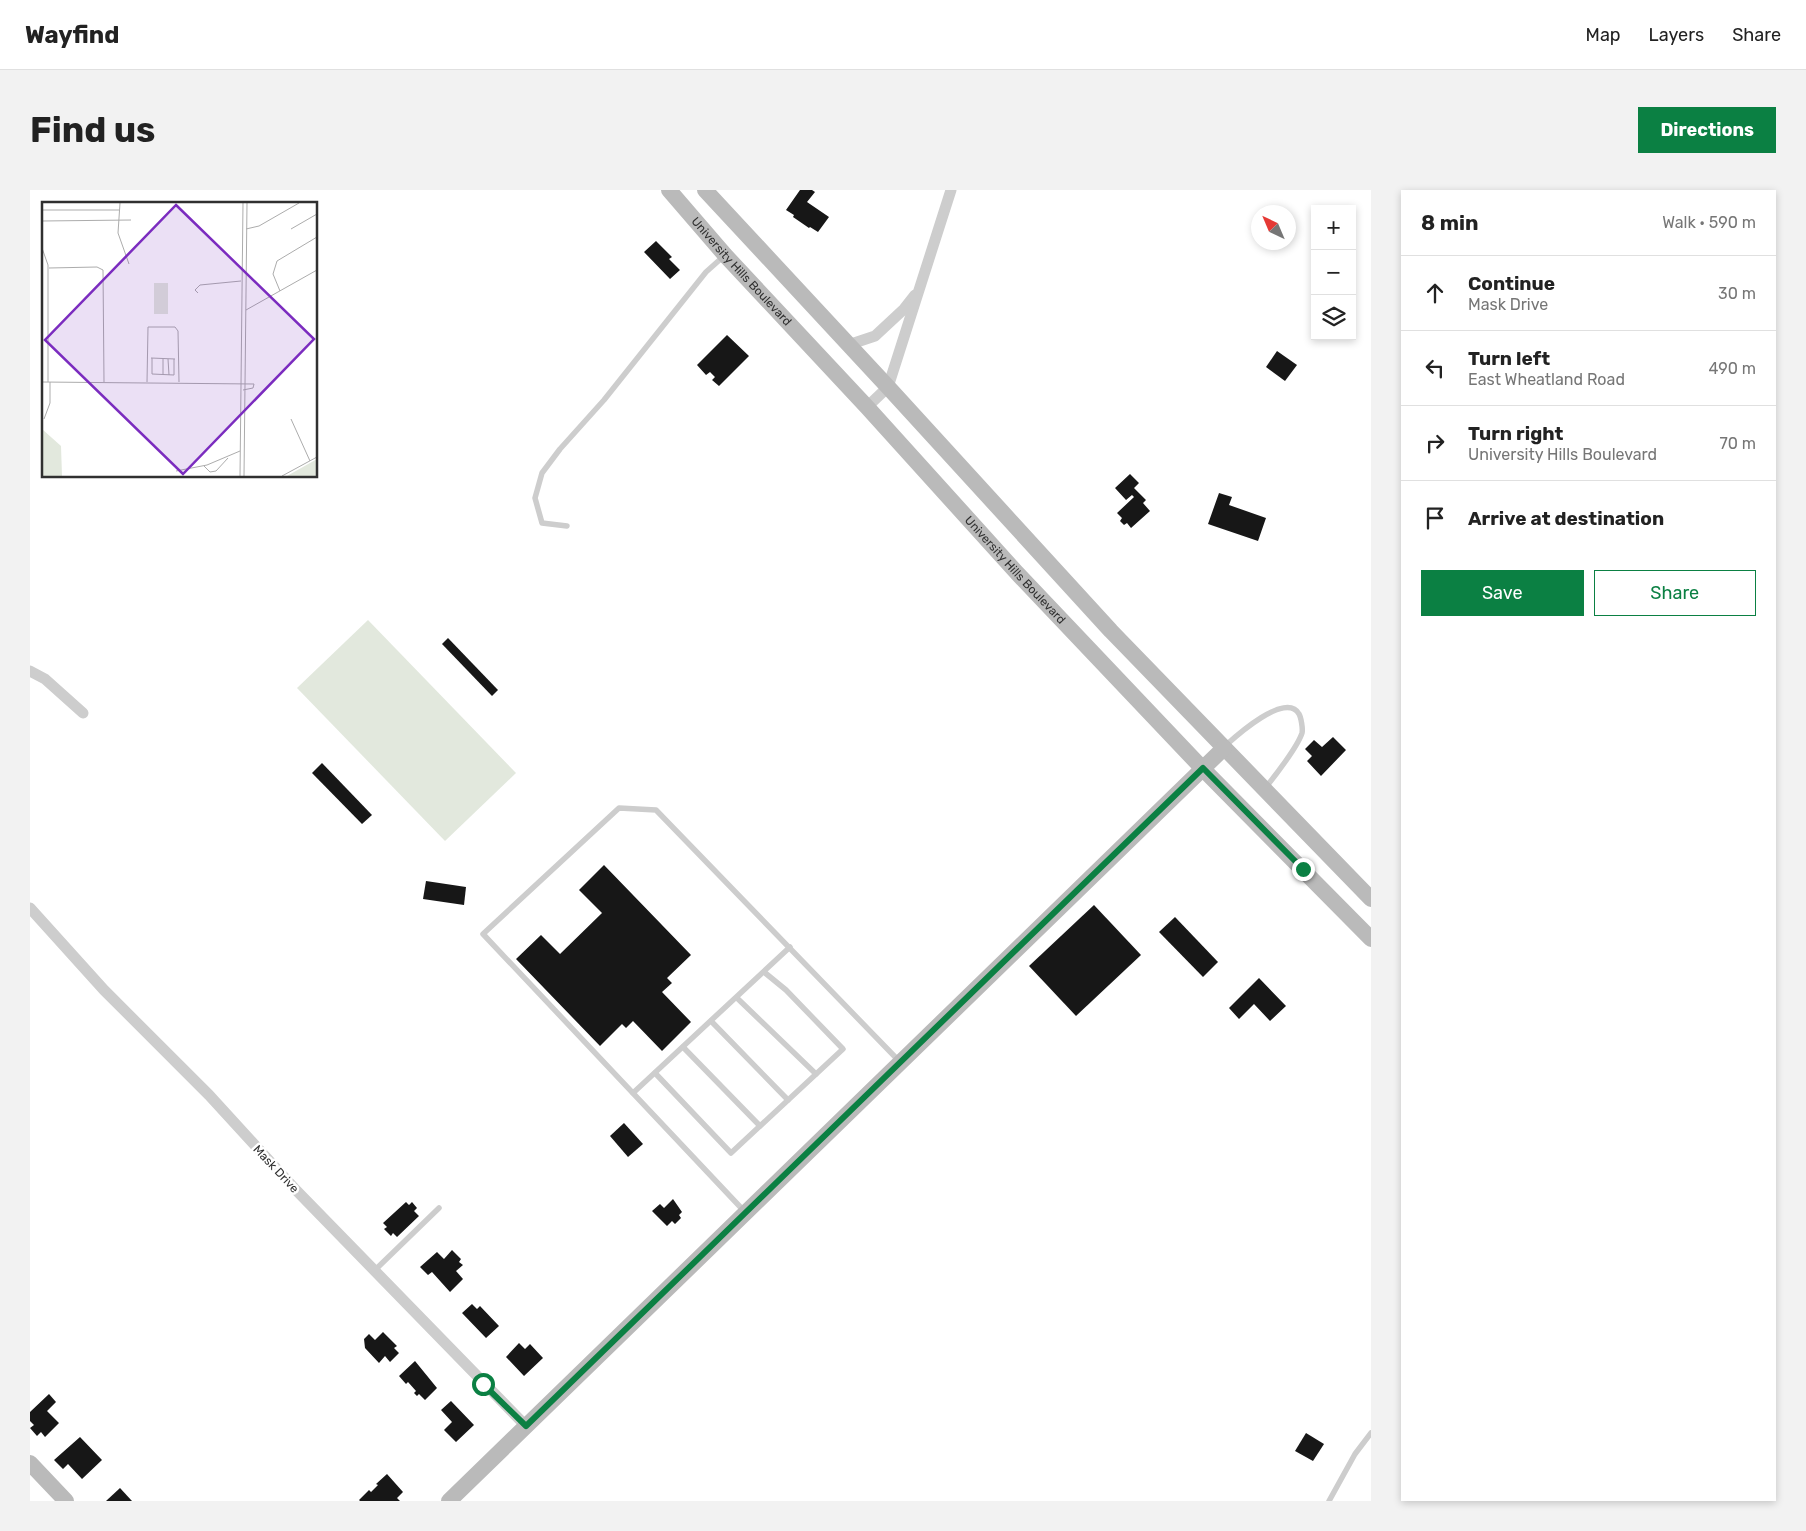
<!DOCTYPE html>
<html lang="en">
<head>
<meta charset="utf-8">
<style>
  :root { --surface:#fff; --page:#f2f2f2; --text:#222; --muted:#767676; --line:#e0e0e0; --accent:#0b8043 }
  body { margin:0; font-family:Rubik,sans-serif; background:var(--page); color:var(--text) }
  .controls { position:absolute; right:15px; top:15px; display:grid; overflow:hidden; border-radius:0px; box-shadow:0 2px 8px #0003 }
  .controls button { width:45px; height:45px; display:grid; place-items:center; padding:0; border:0; border-bottom:1px solid var(--line); background:var(--surface); color:var(--text); font:25px sans-serif }
  .compass { position:absolute; left:1221px; top:15px; width:45px; height:45px; border-radius:50%; background:var(--surface); box-shadow:0 2px 8px #0003; rotate:316deg }
  .stop { position:absolute; width:15px; height:15px; margin:-11px; border:4px solid #0b8043; border-radius:50%; background:#fff }
  .stop.end { background:#0b8043; border-color:#fff; box-shadow:0 1px 5px #0008 }
  .list { margin:0; padding:0; list-style:none }
  h2 { display:flex; justify-content:space-between; align-items:center; height:65px; margin:0; padding:0 20px; font-size:21px }
  h2 small { font-size:16px; font-weight:400; color:var(--muted) }
  .list li { display:grid; grid-template-columns:32px 1fr auto; gap:15px; align-items:center; box-sizing:border-box; height:75px; padding:0 20px; border-top:1px solid var(--line) }
  .list b { display:block; font-size:19px; white-space:nowrap }
  .list p { margin:0; font-size:16px; white-space:nowrap; color:var(--muted) }
  .list em { font-size:16px; font-style:normal; color:var(--muted) }
  .actions { display:flex; gap:10px; padding:15px 20px }
  .actions a { flex:1; padding:11px 0; border:1px solid var(--accent); border-radius:0px; text-align:center; font-size:18px; color:var(--accent) }
  .actions .main { background:var(--accent); color:#fff }
  .icon { flex:none; width:28px; height:28px; fill:none; stroke:currentColor; stroke-width:2; stroke-linecap:round; stroke-linejoin:round }
  .map { position:relative; flex:none; width:1341px; height:1311px; overflow:hidden; border-radius:0px }
  header { display:flex; align-items:center; gap:30px; box-sizing:border-box; height:70px; padding:0 25px; background:var(--surface); border-bottom:1px solid var(--line) }
  header strong { font-size:24px }
  nav { display:flex; gap:28px; margin-inline-start:auto; font-size:18px }
  .intro { display:flex; align-items:center; justify-content:space-between; box-sizing:border-box; height:120px; padding:0 30px }
  h1 { margin:0; font-size:35px }
  .button { padding:12px 22px; border-radius:0px; background:var(--accent); color:#fff; font-size:18px; font-weight:700 }
  main { display:flex; gap:30px; padding:0 30px }
  aside { flex:1; background:var(--surface); border-radius:0px; box-shadow:0 2px 8px #0003 }
  .map>svg:first-child { display:block }
</style>
</head>
<body>
<header>
<strong>Wayfind</strong>
<nav><a>Map</a><a>Layers</a><a>Share</a></nav>
</header>
<div class="intro"><h1>Find us</h1><a class="button">Directions</a></div>
<main>
<div class="map">
<svg width="1341" height="1311" viewBox="0 0 1341 1311">
  <rect width="100%" height="100%" fill="#fff"/>
  <polygon fill="#e2e8dd" points="338,430 486,583 415,651 267,498"/>
  <g fill="#171717">
    <polygon points="770,0 782,0 785,2 777,12 799,27 788,42 780,37 779,38 763,27 764,25 756,20"/>
    <polygon points="626,51 642,67 639,69 650,80 640,89 614,62"/>
    <polygon points="697,145 719,166 689,196 682,190 685,187 680,182 676,185 667,175"/>
    <polygon points="1247,161 1267,175 1255,191 1236,177"/>
    <polygon points="1100,284 1109,293 1104,298 1116,310 1113,313 1120,321 1101,338 1097,333 1094,335 1090,331 1092,328 1087,323 1104,307 1102,305 1096,310 1085,298"/>
    <polygon points="1189,303 1202,307 1199,315 1236,328 1228,351 1178,334"/>
    <polygon points="418,448 468,500 462,506 412,454"/>
    <polygon points="1303,547 1316,560 1291,586 1277,571 1282,566 1275,559 1284,550 1292,557"/>
    <polygon points="292,573 342,625 332,634 282,583"/>
    <polygon points="574,675 661,765 637,788 642,793 632,802 661,832 632,861 603,831 596,838 592,834 570,856 486,769 511,745 530,764 572,723 549,700"/>
    <polygon points="396,691 436,697 434,715 393,709"/>
    <polygon points="1064,715 1111,765 1046,826 999,776"/>
    <polygon points="1145,727 1188,772 1173,787 1129,742"/>
    <polygon points="1229,788 1256,816 1240,831 1224,814 1209,829 1199,818"/>
    <polygon points="594,933 613,954 598,967 580,946"/>
    <polygon points="643,1009 652,1022 649,1025 651,1028 645,1034 642,1031 637,1036 622,1021 630,1014 634,1018"/>
    <polygon points="376,1012 379,1015 382,1012 387,1018 384,1021 389,1026 367,1047 363,1043 361,1046 354,1039 357,1037 353,1033"/>
    <polygon points="422,1060 431,1069 429,1072 433,1075 426,1081 433,1089 420,1102 402,1082 398,1085 390,1077 407,1062 414,1069"/>
    <polygon points="442,1114 447,1119 450,1116 469,1136 456,1148 432,1123"/>
    <polygon points="353,1142 367,1156 364,1158 369,1163 360,1172 355,1166 349,1173 335,1158 334,1149 339,1144 345,1150"/>
    <polygon points="489,1153 495,1159 500,1154 513,1168 494,1186 476,1167"/>
    <polygon points="385,1171 407,1198 395,1210 389,1204 387,1206 384,1203 386,1201 378,1192 376,1194 369,1186"/>
    <polygon points="19,1204 26,1212 17,1221 29,1233 15,1247 11,1242 7,1246 0,1238 4,1235 0,1231 0,1222"/>
    <polygon points="421,1211 444,1235 426,1252 414,1240 422,1232 411,1220"/>
    <polygon points="1276,1243 1294,1254 1283,1271 1265,1261"/>
    <polygon points="50,1247 72,1270 52,1289 38,1274 33,1279 24,1270"/>
    <polygon points="357,1284 373,1302 367,1308 370,1311 330,1311 329,1310 339,1300 341,1302 348,1295 346,1294"/>
    <polygon points="90,1298 102,1311 76,1311"/>
  </g>
  <g fill="none" stroke-linecap="round" stroke-linejoin="round">
    <g stroke="#cdcdcd" stroke-width="5.5">
      <polyline points="537,336 512,333 505,308 512,283 530,259 574,210 676,82 694,66"/>
      <path d="M1195,556C1206,546 1256,501 1269,524C1271,527 1273,539 1272,543C1268,556 1245,586 1236,597"/>
      <polyline points="707,808 786,884"/>
      <polyline points="681,831 758,910"/>
      <polyline points="653,857 730,936"/>
      <polyline points="625,883 701,963 813,859 756,800 734,782"/>
      <polyline points="603,903 760,757"/>
      <polyline points="715,1022 453,744 589,618 626,620 870,872"/>
      <polyline points="344,1081 409,1018"/>
      <polyline points="1299,1311 1325,1264 1341,1243"/>
    </g>
    <g stroke="#cdcdcd" stroke-width="11">
      <polyline points="818,155 845,146 874,119 885,105"/>
      <polyline points="837,217 858,197 921,0"/>
      <polyline points="0,481 15,489 53,523"/>
      <polyline points="0,718 74,800 179,905 264,998 496,1236"/>
    </g>
    <g stroke="#bababa" stroke-width="16">
      <path id="s1" d="M639,0L695,65L837,217L987,383L1173,579L1341,749"/>
      <polyline points="675,0 858,197 1081,441 1341,709"/>
      <polyline points="0,1273 36,1311"/>
      <polyline points="419,1311 1194,558"/>
    </g>
  </g>
  <g fill="none" stroke-linecap="round" stroke-linejoin="round">
    <polyline stroke="#0b8043" stroke-width="6" points="453,1194 496,1236 1173,578 1273,679"/>
  </g>
  <g text-anchor="middle" stroke-width="5" stroke-linejoin="round" paint-order="stroke">
    <g font-size="12" fill="#303030" stroke="#fff">
      <text dy="4" stroke="none"><textPath href="#s1" startOffset="109">University Hills Boulevard</textPath></text>
      <text dy="4" stroke="none"><textPath href="#s1" startOffset="514">University Hills Boulevard</textPath></text>
      <text transform="translate(246 979) rotate(47)" y="4">Mask Drive</text>
    </g>
  </g>
  <g transform="translate(12 12)">
    <rect width="275" height="275" fill="#fff"/>
    <path d="M275,257V274H245Z" fill="#e2e8dd"/>
    <path d="M0,227L19,244L20,274H0Z" fill="#e2e8dd"/>
    <path d="M112,81H126V112H112Z" fill="#e2e8dd"/>
    <path fill="none" stroke="#acacac" stroke-width="1" d="M78,1L76,31L87,62M0,8H77M0,19L89,18M204,27L217,24L257,1M249,27L275,12M0,46L6,63V180M7,66L55,65L61,68L62,180M238,89L231,72L235,59L275,35M156,91L153,88L158,83L199,79M204,108L275,68M109,156L133,157M110,156V172L132,173V157M121,157V173M126,157L127,173M0,180L212,182L211,186L201,188M105,180L106,125H133L136,129L137,180M2,217L8,201V180M249,217L268,259M162,264L168,270L174,269L186,256M134,269L165,263L198,249M198,274L201,1M202,274L205,1M240,274L275,255"/>
    <path fill="#7b2cbf" fill-opacity="0.15" stroke="#7b2cbf" stroke-width="2.5" d="M134,3L272,137L141,272L3,138Z"/>
    <rect width="275" height="275" fill="none" stroke="#303030" stroke-width="2.5"/>
  </g>
</svg>
<div class="controls">
<button>+</button>
<button>−</button>
<button><svg class="icon" aria-label="layers" viewBox="0 0 24 24"><path d="M12 4l9 5-9 5-9-5zM3 14l9 5 9-5"/></svg></button>
</div>
<svg class="compass" viewBox="-18 -18 36 36"><path d="M0-13l5 13h-10z" fill="#e53935"/><path d="M0 13l5-13h-10z" fill="#767676"/></svg>
<div class="stop" style="left:453px;top:1194px"></div>
<div class="stop end" style="left:1273px;top:679px"></div>
</div>
<aside>
<h2>8 min<small>Walk · 590 m</small></h2>
<ul class="list">
<li><svg class="icon" aria-label="ahead" viewBox="0 0 24 24"><path d="M12 20V5M6 11l6-6 6 6"/></svg><div><b>Continue</b><p>Mask Drive</p></div><em>30 m</em></li>
<li><svg class="icon" aria-label="left" viewBox="0 0 24 24"><path d="M17 20v-9H6M10 6l-5 5 5 5"/></svg><div><b>Turn left</b><p>East Wheatland Road</p></div><em>490 m</em></li>
<li><svg class="icon" aria-label="right" viewBox="0 0 24 24"><path d="M7 20v-9h11M14 6l5 5-5 5"/></svg><div><b>Turn right</b><p>University Hills Boulevard</p></div><em>70 m</em></li>
<li><svg class="icon" aria-label="arrive" viewBox="0 0 24 24"><path d="M6 21V4h12l-3 4 3 4H6"/></svg><div><b>Arrive at destination</b></div></li>
</ul>
<div class="actions"><a class="main">Save</a><a>Share</a></div>
</aside>
</main>
</body>
</html>
